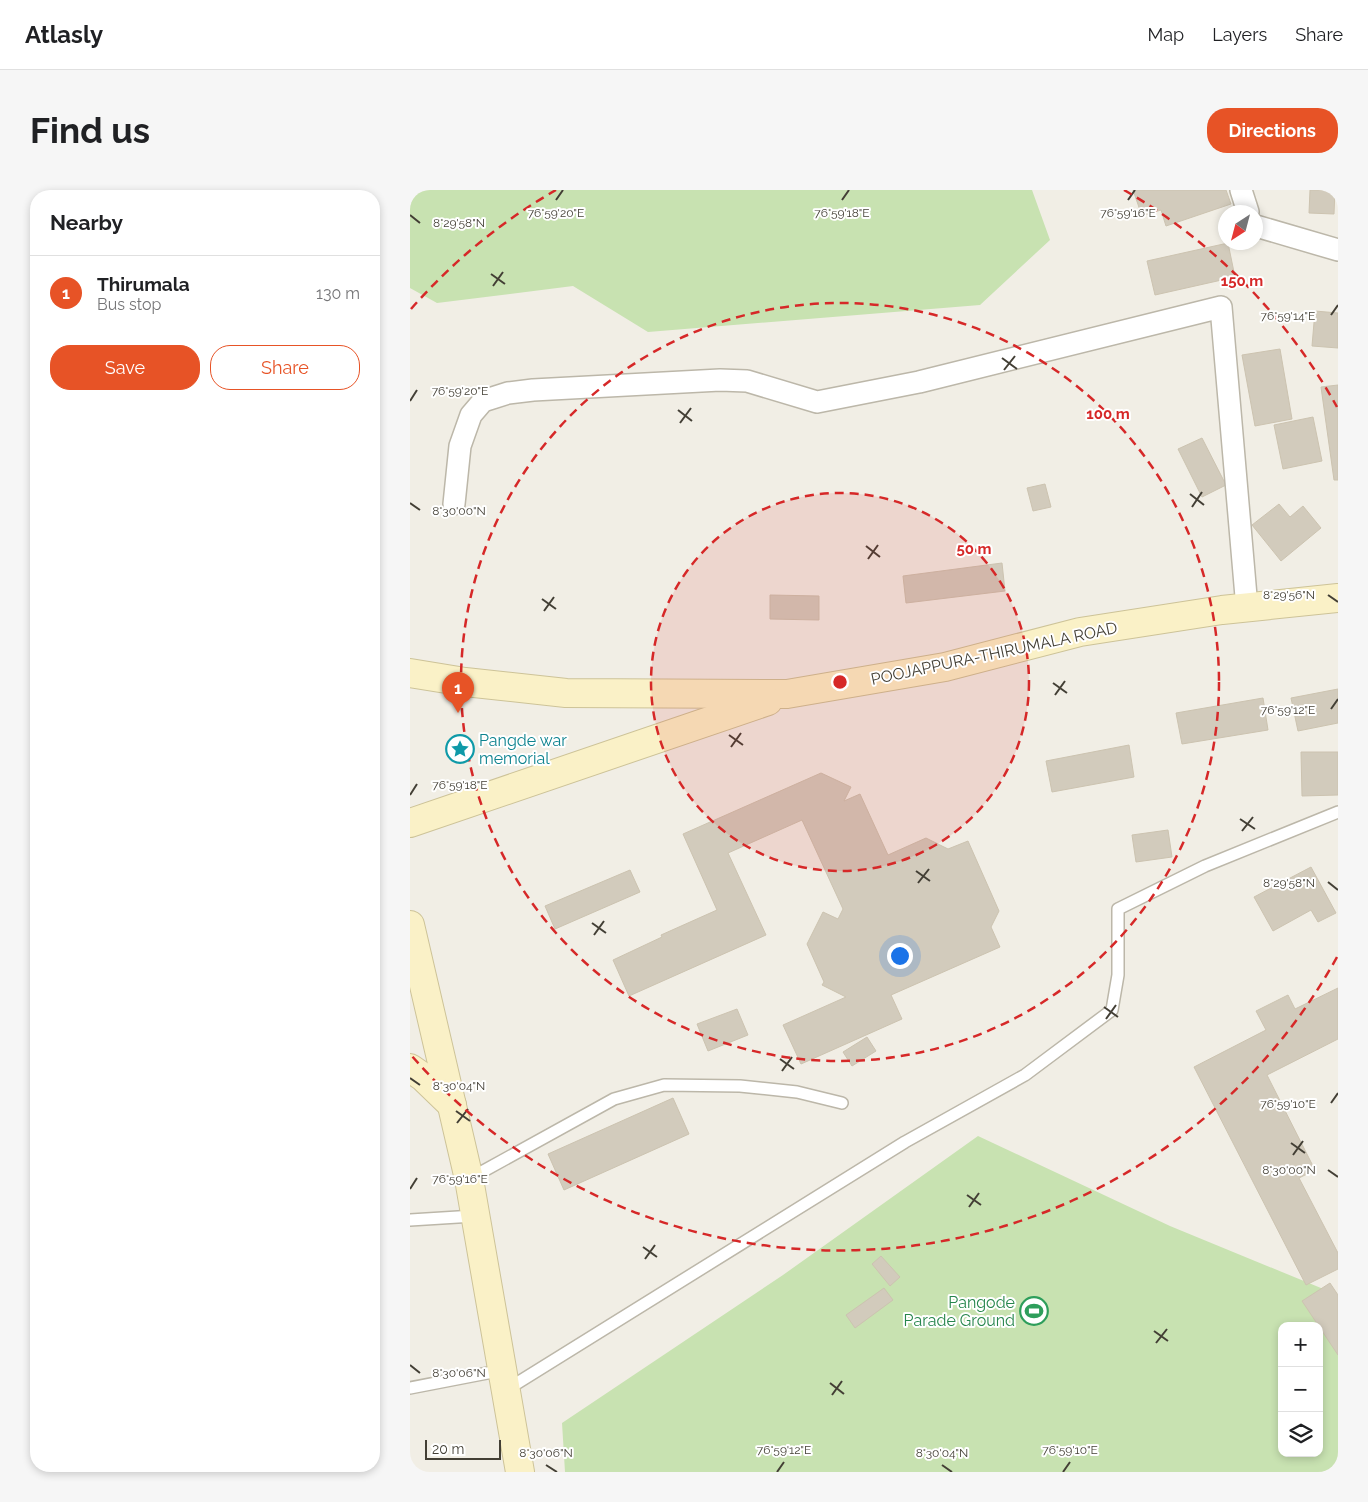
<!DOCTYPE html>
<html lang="en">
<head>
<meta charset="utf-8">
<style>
  :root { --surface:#fff; --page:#f6f6f6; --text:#202124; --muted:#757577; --line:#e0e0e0; --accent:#e75326 }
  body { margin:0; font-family:Raleway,sans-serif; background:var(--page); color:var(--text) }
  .controls { position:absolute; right:15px; bottom:15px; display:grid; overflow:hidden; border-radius:10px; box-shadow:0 2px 8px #0003 }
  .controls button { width:45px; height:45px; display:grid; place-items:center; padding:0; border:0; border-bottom:1px solid var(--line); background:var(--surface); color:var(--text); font:25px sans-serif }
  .compass { position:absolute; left:808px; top:15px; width:45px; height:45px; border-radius:50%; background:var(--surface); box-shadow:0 2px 8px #0003; rotate:216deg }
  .scale { position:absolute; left:15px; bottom:12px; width:76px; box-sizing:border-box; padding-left:5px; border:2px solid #433f35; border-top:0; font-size:14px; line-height:18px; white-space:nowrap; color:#433f35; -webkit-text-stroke:4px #fff; paint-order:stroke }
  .you { position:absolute; left:489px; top:765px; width:18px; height:18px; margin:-12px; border:4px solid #fff; border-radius:50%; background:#1a73e8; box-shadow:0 0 0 8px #1a73e833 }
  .badge { display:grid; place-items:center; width:32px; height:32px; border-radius:50%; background:var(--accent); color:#fff; font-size:16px; font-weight:700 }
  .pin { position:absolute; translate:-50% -41px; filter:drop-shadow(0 1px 2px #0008) }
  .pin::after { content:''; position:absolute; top:26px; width:18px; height:15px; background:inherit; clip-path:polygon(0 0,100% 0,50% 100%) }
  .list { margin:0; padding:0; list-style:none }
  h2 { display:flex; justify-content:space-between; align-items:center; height:65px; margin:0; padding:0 20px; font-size:21px }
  h2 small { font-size:16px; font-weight:400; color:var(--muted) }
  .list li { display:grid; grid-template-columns:32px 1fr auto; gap:15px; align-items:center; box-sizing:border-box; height:75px; padding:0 20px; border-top:1px solid var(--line) }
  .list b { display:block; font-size:19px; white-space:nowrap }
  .list p { margin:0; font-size:16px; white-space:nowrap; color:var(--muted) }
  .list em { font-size:16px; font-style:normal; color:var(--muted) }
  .actions { display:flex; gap:10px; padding:15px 20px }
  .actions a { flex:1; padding:11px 0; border:1px solid var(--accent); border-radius:20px; text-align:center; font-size:18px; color:var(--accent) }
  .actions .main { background:var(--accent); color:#fff }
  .icon { flex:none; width:28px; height:28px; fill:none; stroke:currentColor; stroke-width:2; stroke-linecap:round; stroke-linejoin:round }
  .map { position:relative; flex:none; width:928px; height:1282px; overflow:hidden; border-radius:20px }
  header { display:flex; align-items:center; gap:30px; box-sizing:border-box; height:70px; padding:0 25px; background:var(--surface); border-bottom:1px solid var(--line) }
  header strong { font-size:24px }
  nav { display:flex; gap:28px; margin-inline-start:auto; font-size:18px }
  .intro { display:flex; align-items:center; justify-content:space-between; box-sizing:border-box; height:120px; padding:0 30px }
  h1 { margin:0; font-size:35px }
  .button { padding:12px 22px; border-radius:20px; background:var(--accent); color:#fff; font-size:18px; font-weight:700 }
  main { display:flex; gap:30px; padding:0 30px }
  aside { flex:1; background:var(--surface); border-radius:20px; box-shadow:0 2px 8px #0003 }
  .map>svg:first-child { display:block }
</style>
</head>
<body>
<header>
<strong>Atlasly</strong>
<nav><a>Map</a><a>Layers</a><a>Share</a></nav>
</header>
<div class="intro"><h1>Find us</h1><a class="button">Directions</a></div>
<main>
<aside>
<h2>Nearby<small></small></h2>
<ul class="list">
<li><span class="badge">1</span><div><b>Thirumala</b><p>Bus stop</p></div><em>130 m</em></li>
</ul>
<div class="actions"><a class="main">Save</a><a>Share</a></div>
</aside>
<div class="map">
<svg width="928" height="1282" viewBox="0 0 928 1282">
  <rect width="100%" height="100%" fill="#f1eee5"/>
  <g fill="#c8e2b1" fill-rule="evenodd">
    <polygon points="0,0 622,0 640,50 570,115 238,142 163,96 27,113 0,98"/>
    <path d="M568,946L760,1036L928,1105V1282H155L152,1233L373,1085ZM872,1136H909V1263H872Z"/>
  </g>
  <g fill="#d2cbbc" stroke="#ccc3b0">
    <polygon points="723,0 816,0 821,14 756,36 751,20 732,26"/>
    <polygon points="900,0 925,0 924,24 899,23"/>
    <polygon points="818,53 825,87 745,105 737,71"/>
    <polygon points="905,121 928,123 928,158 902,156"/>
    <polygon points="870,159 882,229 845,236 832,165"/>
    <polygon points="928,195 928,290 924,290 911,197"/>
    <polygon points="903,227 912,271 873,279 864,235"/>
    <polygon points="792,248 816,295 792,307 768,259"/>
    <polygon points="635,294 641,317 623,321 617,298"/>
    <polygon points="869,314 880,327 893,316 911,338 871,371 842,335"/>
    <polygon points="592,373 595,401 496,413 493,386"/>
    <polygon points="360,405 409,406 409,430 360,429"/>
    <polygon points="928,499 928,533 888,541 881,508"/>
    <polygon points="853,508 858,540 772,554 766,523"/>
    <polygon points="719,555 724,587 642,602 636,571"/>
    <polygon points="891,562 928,562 928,605 892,606"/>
    <polygon points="411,583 441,597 434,611 450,604 478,665 516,648 538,659 558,651 589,721 581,737 590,757 481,805 492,829 391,874 373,835 436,807 412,795 414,792 397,754 413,722 428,729 433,719 392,630 318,663 356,745 219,806 203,770 252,747 251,745 307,720 273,644"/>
    <polygon points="758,640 762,667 726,672 722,645"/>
    <polygon points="901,677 926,723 908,732 901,720 863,741 844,707"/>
    <polygon points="220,680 230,702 145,739 135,716"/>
    <polygon points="928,798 928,849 857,885 905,980 889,988 928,1063 928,1079 896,1095 784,877 856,840 846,821 878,805 885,819"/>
    <polygon points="327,819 338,845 298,861 287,834"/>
    <polygon points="457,847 466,861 442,876 433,862"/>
    <polygon points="263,908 279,944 154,1000 138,964"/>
    <polygon points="471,1066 490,1087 480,1096 462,1074"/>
    <polygon points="920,1093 928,1105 928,1165 892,1111"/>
    <polygon points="474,1098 483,1110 445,1138 436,1125"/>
  </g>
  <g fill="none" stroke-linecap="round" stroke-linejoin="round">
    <defs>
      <g id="service">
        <polyline points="59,989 204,909 254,895 330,896 387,902 432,913"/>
        <polyline points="0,1030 64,1026"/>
        <polyline points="0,1198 93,1180"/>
        <polyline points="96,1200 495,952 615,885 702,820 708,785 708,719 795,676 928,622"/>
      </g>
      <g id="minor">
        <polyline points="831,0 838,22"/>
        <polyline points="846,36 928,60"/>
        <polyline points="44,314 50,256 61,225 73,211 98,203 123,200 310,190 337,191 407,212 509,192 811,117 837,418"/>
      </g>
      <g id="secondary">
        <polyline points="0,483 55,492 156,503 377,504 535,477 670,442 812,420 928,408"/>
        <polyline points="0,633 358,511"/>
        <polyline points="0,735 59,989 110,1282"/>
        <polyline points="0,878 13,887 42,915"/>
      </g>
    </defs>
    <use href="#service" stroke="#bcb7a9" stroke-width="14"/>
    <use href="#minor" stroke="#bcb7a9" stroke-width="24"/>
    <use href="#secondary" stroke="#cdc398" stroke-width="30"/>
    <use href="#service" stroke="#fff" stroke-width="11"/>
    <use href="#minor" stroke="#fff" stroke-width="21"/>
    <use href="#secondary" stroke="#faf1c7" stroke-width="28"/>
  </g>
  <path fill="none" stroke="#433f35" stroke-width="2" d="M146,10L153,0M432,10L439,0M718,10L725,0M0,25L10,33M81,84L95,94M83,96L93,82M921,125L928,115M592,168L607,179M594,180L605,166M0,211L7,200M268,220L282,231M270,233L281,218M780,304L794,315M0,313L10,320M782,317L792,302M456,356L470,367M458,369L468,355M918,405L928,412M132,409L146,419M134,421L144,407M643,493L657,503M645,505L655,491M921,519L928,509M319,545L333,555M321,557L331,543M0,605L7,594M830,629L845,639M832,641L843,627M506,681L520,691M918,692L928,700M508,693L519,679M182,733L196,743M184,745L194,731M694,817L708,827M696,829L706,815M370,869L384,879M372,881L382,867M0,888L10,895M921,913L928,903M46,921L60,931M47,933L58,919M881,953L895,963M883,965L893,951M918,980L928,987M0,999L7,988M557,1005L571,1015M559,1017L569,1003M233,1057L247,1067M235,1069L245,1055M744,1141L758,1151M746,1153L757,1139M0,1175L10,1183M420,1193L434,1204M422,1205L432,1191M136,1275L147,1282M532,1275L542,1282M367,1282L374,1272M653,1282L660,1272"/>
  <circle cx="430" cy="492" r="189" fill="#d62828" fill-opacity=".12"/>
  <g fill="none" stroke="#d62828" stroke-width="2.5" stroke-dasharray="9 6">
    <circle cx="430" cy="492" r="189"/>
    <circle cx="430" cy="492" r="379"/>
    <path d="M927 767A568 568 0 0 1 1 865M1 119A568 568 0 0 1 146 0M714 0A568 568 0 0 1 927 217"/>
  </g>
  <defs>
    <symbol id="sight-ring" viewBox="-11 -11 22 22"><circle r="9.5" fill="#fff" stroke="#0f9aa8" stroke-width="1.5"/><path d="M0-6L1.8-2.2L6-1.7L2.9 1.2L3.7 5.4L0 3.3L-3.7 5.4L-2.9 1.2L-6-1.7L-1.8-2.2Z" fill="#0f9aa8"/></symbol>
    <symbol id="stadium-ring" viewBox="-11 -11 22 22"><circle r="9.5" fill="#fff" stroke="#2e9e5b" stroke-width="1.5"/><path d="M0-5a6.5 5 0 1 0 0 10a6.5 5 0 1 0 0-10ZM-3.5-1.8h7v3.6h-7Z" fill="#2e9e5b"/></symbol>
  </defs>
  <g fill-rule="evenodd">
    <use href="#sight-ring" x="34" y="543" width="32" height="32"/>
    <use href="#stadium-ring" x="608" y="1105" width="32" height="32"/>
  </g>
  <g text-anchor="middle" stroke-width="4" stroke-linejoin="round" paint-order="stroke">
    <g font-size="16" fill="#433f35" stroke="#fff">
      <text transform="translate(584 463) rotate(-12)" y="6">POOJAPPURA-THIRUMALA ROAD</text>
    </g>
    <g font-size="16" fill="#0d838f" stroke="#fff" text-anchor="start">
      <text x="69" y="556">Pangde war<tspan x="69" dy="18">memorial</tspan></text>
    </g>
    <g font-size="16" fill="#27864d" stroke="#fff" text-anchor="end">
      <text x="605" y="1118">Pangode<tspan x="605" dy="18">Parade Ground</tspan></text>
    </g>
  </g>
  <g font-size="12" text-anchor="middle" fill="#433f35" stroke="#fff" stroke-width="4" stroke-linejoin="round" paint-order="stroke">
    <text x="146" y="27">76°59'20"E</text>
    <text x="432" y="27">76°59'18"E</text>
    <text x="718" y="27">76°59'16"E</text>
    <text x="49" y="37">8°29'58"N</text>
    <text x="878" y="130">76°59'14"E</text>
    <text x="50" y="205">76°59'20"E</text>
    <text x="49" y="325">8°30'00"N</text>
    <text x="879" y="409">8°29'56"N</text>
    <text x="878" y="524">76°59'12"E</text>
    <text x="50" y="599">76°59'18"E</text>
    <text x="879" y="697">8°29'58"N</text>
    <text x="49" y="900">8°30'04"N</text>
    <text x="878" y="918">76°59'10"E</text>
    <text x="879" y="984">8°30'00"N</text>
    <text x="50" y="993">76°59'16"E</text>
    <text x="49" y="1187">8°30'06"N</text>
    <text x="374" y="1264">76°59'12"E</text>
    <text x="660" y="1264">76°59'10"E</text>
    <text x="136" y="1267">8°30'06"N</text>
    <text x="532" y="1267">8°30'04"N</text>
  </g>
  <circle cx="430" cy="492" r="8" fill="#d62828" stroke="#fff" stroke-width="2.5"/>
  <g font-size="15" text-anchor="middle" font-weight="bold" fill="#d62828" stroke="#fff" stroke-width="4" stroke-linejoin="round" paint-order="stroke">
    <text x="832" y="96">150 m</text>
    <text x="698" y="229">100 m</text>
    <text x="564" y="364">50 m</text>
  </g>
</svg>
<div class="controls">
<button>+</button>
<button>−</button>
<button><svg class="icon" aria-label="layers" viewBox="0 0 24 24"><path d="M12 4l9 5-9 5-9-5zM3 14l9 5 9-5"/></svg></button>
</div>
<svg class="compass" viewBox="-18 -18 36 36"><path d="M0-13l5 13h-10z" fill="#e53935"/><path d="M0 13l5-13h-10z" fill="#757577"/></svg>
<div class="scale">20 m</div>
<div class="you"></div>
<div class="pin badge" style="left:48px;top:523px">1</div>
</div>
</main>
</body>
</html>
